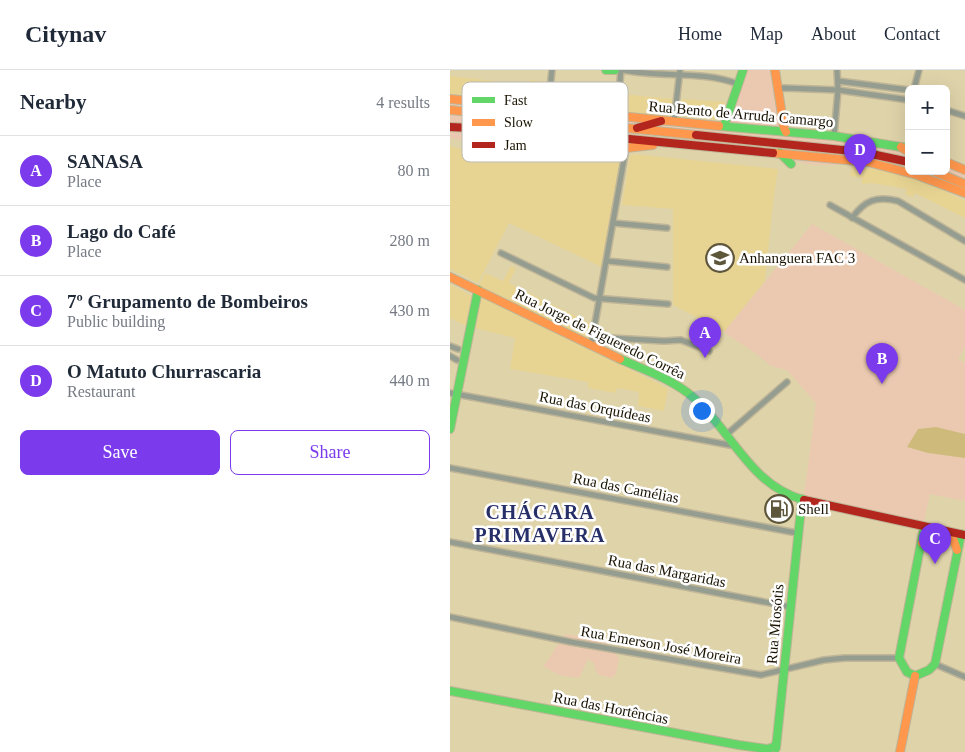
<!DOCTYPE html>
<html lang="en">
<head>
<meta charset="utf-8">
<style>
  :root { --surface:#fff; --page:#f6f6f7; --text:#1f2937; --muted:#747a83; --line:#e0e1e3; --accent:#7c3aed }
  body { margin:0; font-family:"Times New Roman",serif; background:var(--page); color:var(--text) }
  .controls { position:absolute; right:15px; top:15px; display:grid; overflow:hidden; border-radius:8px; box-shadow:0 5px 20px #0002 }
  .controls button { width:45px; height:45px; display:grid; place-items:center; padding:0; border:0; border-bottom:1px solid var(--line); background:var(--surface); color:var(--text); font:25px sans-serif }
  .you { position:absolute; left:251px; top:340px; width:18px; height:18px; margin:-12px; border:4px solid #fff; border-radius:50%; background:#1a73e8; box-shadow:0 0 0 8px #1a73e833 }
  .badge { display:grid; place-items:center; width:32px; height:32px; border-radius:50%; background:var(--accent); color:#fff; font-size:16px; font-weight:700 }
  .pin { position:absolute; translate:-50% -41px; filter:drop-shadow(0 1px 2px #0008) }
  .pin::after { content:''; position:absolute; top:26px; width:18px; height:15px; background:inherit; clip-path:polygon(0 0,100% 0,50% 100%) }
  .list { margin:0; padding:0; list-style:none }
  h2 { display:flex; justify-content:space-between; align-items:center; height:65px; margin:0; padding:0 20px; font-size:21px }
  h2 small { font-size:16px; font-weight:400; color:var(--muted) }
  .list li { display:grid; grid-template-columns:32px 1fr auto; gap:15px; align-items:center; box-sizing:border-box; height:70px; padding:0 20px; border-top:1px solid var(--line) }
  .list b { display:block; font-size:19px; white-space:nowrap }
  .list p { margin:0; font-size:16px; white-space:nowrap; color:var(--muted) }
  .list em { font-size:16px; font-style:normal; color:var(--muted) }
  .actions { display:flex; gap:10px; padding:15px 20px }
  .actions a { flex:1; padding:11px 0; border:1px solid var(--accent); border-radius:8px; text-align:center; font-size:18px; color:var(--accent) }
  .actions .main { background:var(--accent); color:#fff }
  .map { position:relative; flex:none; width:515px; height:682px; overflow:hidden }
  header { display:flex; align-items:center; gap:30px; box-sizing:border-box; height:70px; padding:0 25px; background:var(--surface); border-bottom:1px solid var(--line) }
  header strong { font-size:24px }
  nav { display:flex; gap:28px; margin-inline-start:auto; font-size:18px }
  main { display:flex }
  aside { flex:1; background:var(--surface) }
  .map>svg:first-child { display:block }
</style>
</head>
<body>
<header>
<strong>Citynav</strong>
<nav><a>Home</a><a>Map</a><a>About</a><a>Contact</a></nav>
</header>
<main>
<aside>
<h2>Nearby<small>4 results</small></h2>
<ul class="list">
<li><span class="badge">A</span><div><b>SANASA</b><p>Place</p></div><em>80 m</em></li>
<li><span class="badge">B</span><div><b>Lago do Café</b><p>Place</p></div><em>280 m</em></li>
<li><span class="badge">C</span><div><b>7º Grupamento de Bombeiros</b><p>Public building</p></div><em>430 m</em></li>
<li><span class="badge">D</span><div><b>O Matuto Churrascaria</b><p>Restaurant</p></div><em>440 m</em></li>
</ul>
<div class="actions"><a class="main">Save</a><a>Share</a></div>
</aside>
<div class="map">
<svg width="515" height="682" viewBox="0 0 515 682">
  <rect width="100%" height="100%" fill="#dfd3aa"/>
  <g fill="#e7d493">
    <polygon points="0,6 79,15 80,10 97,12 93,35 77,33 77,31 70,32 0,24"/>
    <polygon points="172,24 223,29 222,44 213,48 177,44 171,39"/>
    <polygon points="231,29 275,32 270,50 235,47 230,42"/>
    <polygon points="60,74 133,80 171,81 152,197 59,153 28,213 0,199 0,76 18,81 47,83"/>
    <polygon points="183,84 328,99 323,133 315,211 274,262 223,235 223,139 172,135 180,86"/>
    <polygon points="402,96 443,102 463,107 484,116 515,131 515,148 465,123 463,127 455,124 457,119 422,113 412,114 412,108 400,106"/>
    <polygon points="61,196 66,198 59,213 142,254 137,278 218,318 214,341 188,336 189,322 167,318 165,323 138,318 138,312 60,299 65,268 16,256 0,248 0,214 23,227 35,203 53,211"/>
  </g>
  <g fill="#ebc9b0">
    <polygon points="298,0 320,0 330,59 279,52"/>
    <polygon points="0,31 71,38 88,46 40,42 0,35"/>
    <polygon points="85,40 192,52 185,55 103,47"/>
    <polygon points="0,43 147,59 150,61 106,58 0,55"/>
    <path d="M216,53L429,74L445,78L459,85V89C411,74 359,73 310,68L299,65L257,63L226,58H207L198,56Z"/>
    <polygon points="157,59 418,86 459,95 459,98 158,63"/>
    <polygon points="0,62 50,68 45,73 39,75 0,68"/>
    <path d="M348,88L389,93L388,95C374,95 358,96 345,90Z"/>
    <polygon points="496,95 515,102 515,110 492,101 496,101"/>
    <polygon points="362,154 515,240 515,277 508,289 515,293 515,431 480,424 474,452 354,427 366,333 337,300 321,296 305,283 274,262"/>
    <path d="M116,564L159,572L169,589L166,603L162,608L149,605L145,599L144,593L138,589L129,608L109,605L93,596C102,587 107,572 116,564Z"/>
  </g>
  <polygon fill="#cebb7c" points="486,357 515,364 515,388 478,383 457,377 468,359"/>
  <g fill="none" stroke-linecap="round" stroke-linejoin="round">
    <defs>
      <g id="street">
        <path d="M173,0C210,8 252,0 288,14"/>
        <polyline points="388,11 459,20"/>
        <polyline points="328,19 334,18 388,20 459,30"/>
        <polyline points="464,19 469,0"/>
        <polyline points="98,38 102,0"/>
        <polyline points="496,40 515,46"/>
        <polyline points="167,45 171,0"/>
        <polyline points="224,51 230,0"/>
        <polyline points="384,66 388,20 387,0"/>
        <polyline points="380,135 515,210"/>
        <path d="M402,148C415,130 426,126 448,131L515,171"/>
        <polyline points="163,153 217,158"/>
        <polyline points="51,183 144,228 218,234"/>
        <polyline points="157,191 217,197"/>
        <polyline points="143,267 214,271 231,270 259,281"/>
        <polyline points="0,276 8,279"/>
        <polyline points="141,276 176,78"/>
        <polyline points="0,286 7,290"/>
        <polyline points="0,323 285,376"/>
        <polyline points="276,365 337,312"/>
        <polyline points="0,398 347,463"/>
        <polyline points="0,472 341,537"/>
        <polyline points="0,547 121,572 311,605 374,590 395,588 449,588"/>
        <polyline points="485,594 515,607"/>
      </g>
      <g id="fast">
        <polyline points="156,0 165,0"/>
        <polyline points="269,56 384,66 457,78"/>
        <polyline points="274,56 293,0"/>
        <polyline points="330,83 341,94"/>
        <path d="M170,289C195,300 224,310 244,328C282,362 301,416 354,430"/>
        <polyline points="0,359 28,220"/>
        <polyline points="474,457 449,588 457,602 465,606 479,600 485,594 511,464"/>
        <polyline points="0,621 289,675 317,679 324,677 326,674"/>
        <polyline points="326,678 352,429"/>
      </g>
      <g id="slow">
        <polyline points="325,0 334,58 336,62"/>
        <polyline points="0,29 269,56"/>
        <polyline points="72,36 98,47"/>
        <polyline points="0,40 246,65"/>
        <polyline points="40,65 154,77 176,78 203,75"/>
        <polyline points="451,77 459,82"/>
        <polyline points="323,83 418,92 467,105 515,123"/>
        <polyline points="496,92 515,100"/>
        <polyline points="483,101 515,114"/>
        <polyline points="0,207 170,289"/>
        <polyline points="472,473 482,465 494,461 503,468 507,480"/>
        <polyline points="450,682 465,606"/>
      </g>
      <g id="jam">
        <polyline points="0,57 107,62 323,83"/>
        <polyline points="187,58 211,51"/>
        <polyline points="246,65 412,82 459,92"/>
        <polyline points="354,430 515,465"/>
      </g>
    </defs>
    <use href="#street" stroke="#bfb597" stroke-width="8"/>
    <use href="#fast" stroke="#bfb597" stroke-width="10"/>
    <use href="#slow" stroke="#bfb597" stroke-width="10"/>
    <use href="#jam" stroke="#bfb597" stroke-width="10"/>
    <use href="#street" stroke="#959d90" stroke-width="5"/>
    <use href="#fast" stroke="#63d668" stroke-width="8"/>
    <use href="#slow" stroke="#ff974d" stroke-width="8"/>
    <use href="#jam" stroke="#b3261e" stroke-width="8"/>
  </g>
  <defs>
    <symbol id="university-ring" viewBox="-11 -11 22 22"><circle r="9.5" fill="#fff" stroke="#5e563b" stroke-width="1.5"/><path d="M0-5L7-2L0 1L-7-2ZM-4 1L0 2.5L4 1V4Q0 6-4 4Z" fill="#5e563b"/></symbol>
    <symbol id="fuel-ring" viewBox="-11 -11 22 22"><circle r="9.5" fill="#fff" stroke="#5e563b" stroke-width="1.5"/><path d="M-5.5-6h7V0h2V4h1.3V-2.5L3-4.5l.8-.8L6-3V5H2.5V1h-1V6h-7ZM-4.2-4.7v3.2H.2V-4.7Z" fill="#5e563b"/></symbol>
  </defs>
  <g fill-rule="evenodd">
    <use href="#university-ring" x="254" y="172" width="32" height="32"/>
    <use href="#fuel-ring" x="313" y="423" width="32" height="32"/>
  </g>
  <g text-anchor="middle" stroke-width="5" stroke-linejoin="round" paint-order="stroke">
    <g font-size="15" fill="#191200" stroke="#fff">
      <text transform="translate(291 44) rotate(5)" y="5">Rua Bento de Arruda Camargo</text>
      <text transform="translate(150 264) rotate(26)" y="5">Rua Jorge de Figueredo Corrêa</text>
      <text transform="translate(145 337) rotate(11)" y="5">Rua das Orquídeas</text>
      <text transform="translate(176 418) rotate(11)" y="5">Rua das Camélias</text>
      <text transform="translate(217 501) rotate(11)" y="5">Rua das Margaridas</text>
      <text transform="translate(325 554) rotate(-85)" y="5">Rua Miosótis</text>
      <text transform="translate(211 575) rotate(10)" y="5">Rua Emerson José Moreira</text>
      <text transform="translate(161 638) rotate(11)" y="5">Rua das Hortências</text>
    </g>
    <g font-size="15" fill="#191200" stroke="#fff" text-anchor="start">
      <text x="289" y="193">Anhanguera FAC 3</text>
      <text x="348" y="444">Shell</text>
    </g>
    <g font-size="20" font-weight="bold" letter-spacing="1" fill="#272f68" stroke="#fff">
      <text x="90" y="449">CHÁCARA<tspan x="90" dy="23">PRIMAVERA</tspan></text>
    </g>
  </g>
  <rect x="12" y="12" width="166" height="80" rx="8" fill="#fff" stroke="#bab8b2" stroke-width="1"/>
  <rect x="22" y="27" width="23" height="6" fill="#63d668"/>
  <rect x="22" y="49" width="23" height="7" fill="#ff974d"/>
  <rect x="22" y="72" width="23" height="6" fill="#b3261e"/>
  <g font-size="14" fill="#191200">
    <text x="54" y="35">Fast</text>
    <text x="54" y="57">Slow</text>
    <text x="54" y="80">Jam</text>
  </g>
</svg>
<div class="controls">
<button>+</button>
<button>−</button>
</div>
<div class="you"></div>
<div class="pin badge" style="left:255px;top:288px">A</div>
<div class="pin badge" style="left:432px;top:314px">B</div>
<div class="pin badge" style="left:485px;top:494px">C</div>
<div class="pin badge" style="left:410px;top:105px">D</div>
</div>
</main>
</body>
</html>
